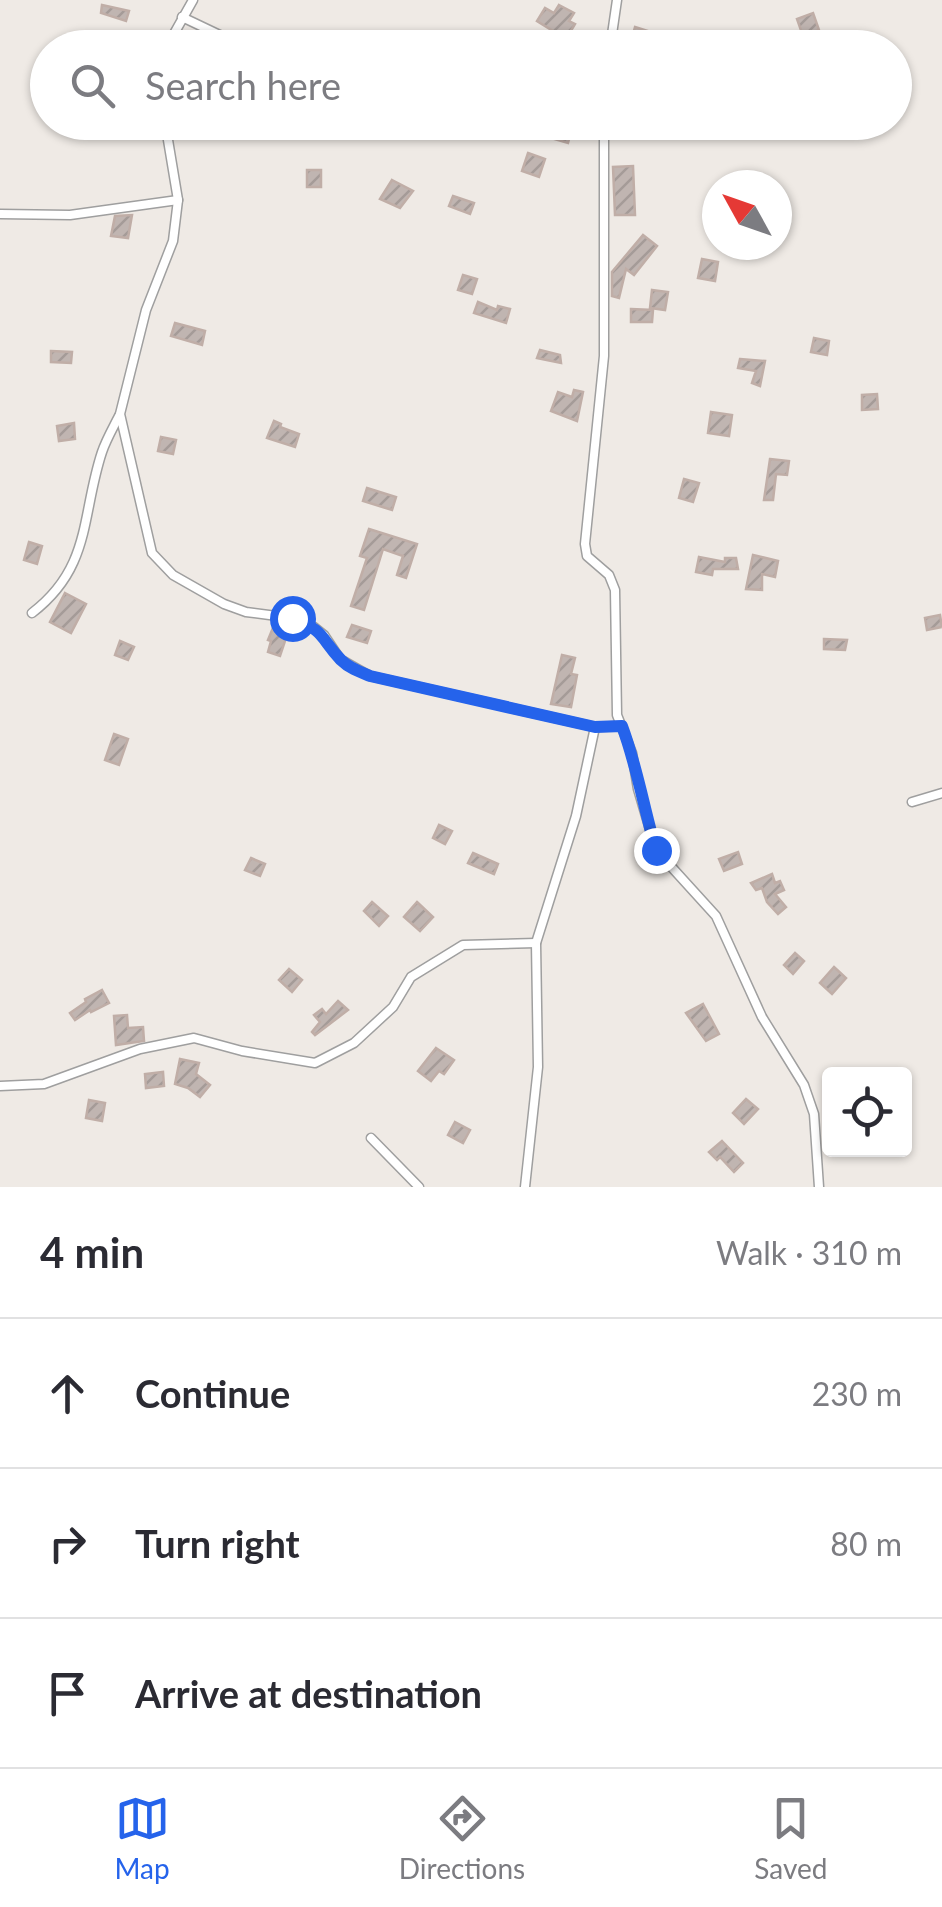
<!DOCTYPE html>
<html lang="en">
<head>
<meta charset="utf-8">
<style>
  :root { --surface:#fff; --page:#f7f7f7; --text:#2b2b33; --muted:#7c7c81; --line:#e1e1e2; --accent:#2563eb }
  body { margin:0; font-family:Lato,sans-serif; background:var(--page); color:var(--text) }
  .controls { position:absolute; right:30px; bottom:30px; display:grid; overflow:hidden; border-radius:10px; box-shadow:0 2px 8px #0004 }
  .controls button { width:90px; height:90px; display:grid; place-items:center; padding:0; border:0; border-bottom:2px solid var(--line); background:var(--surface); color:var(--text); font:50px sans-serif }
  .compass { position:absolute; left:702px; top:170px; width:90px; height:90px; border-radius:50%; background:var(--surface); box-shadow:0 2px 8px #0004; rotate:310deg }
  .stop { position:absolute; width:30px; height:30px; margin:-22px; border:8px solid #2563eb; border-radius:50%; background:#fff }
  .stop.end { background:#2563eb; border-color:#fff; box-shadow:0 2px 10px #0008 }
  .list { margin:0; padding:0; list-style:none }
  h2 { display:flex; justify-content:space-between; align-items:center; height:130px; margin:0; padding:0 40px; font-size:42px }
  h2 small { font-size:32px; font-weight:400; color:var(--muted) }
  .list li { display:grid; grid-template-columns:65px 1fr auto; gap:30px; align-items:center; box-sizing:border-box; height:150px; padding:0 40px; border-top:2px solid var(--line) }
  .list b { display:block; font-size:38px; white-space:nowrap }
  .list em { font-size:32px; font-style:normal; color:var(--muted) }
  .icon { flex:none; width:55px; height:55px; fill:none; stroke:currentColor; stroke-width:2; stroke-linecap:round; stroke-linejoin:round }
  .map { position:relative; flex:none; width:942px; height:1187px; overflow:hidden }
  .search { position:absolute; background:var(--surface); box-shadow:0 2px 8px #0004; left:30px; right:30px; top:30px; height:110px; display:flex; align-items:center; gap:25px; box-sizing:border-box; padding:0 35px; border-radius:55px; color:var(--muted); font-size:38px }
  .sheet { height:580px; background:var(--surface) }
  nav { display:flex; justify-content:space-around; align-items:center; box-sizing:border-box; height:140px; border-top:2px solid var(--line); background:var(--surface); font-size:28px; color:var(--muted) }
  nav a { display:grid; justify-items:center; gap:5px }
  nav .on { color:var(--accent) }
  .map>svg:first-child { display:block }
</style>
</head>
<body>
<div class="map">
<svg width="942" height="1187" viewBox="0 0 942 1187">
  <defs>
    <pattern id="building-hatch" width="6" height="6" patternUnits="userSpaceOnUse" patternTransform="scale(2.5)"><rect width="6" height="6" fill="#c0b5b1"/><path d="M-1 1l2-2M0 6l6-6M5 7l2-2" fill="none" stroke="#a59b98"/></pattern>
  </defs>
  <rect width="100%" height="100%" fill="#efeae5"/>
  <g fill="url(#building-hatch)" stroke="#c0aea7" stroke-width="2.5">
    <polygon points="102,5 129,11 126,21 101,13"/>
    <polygon points="559,5 574,13 569,21 575,24 566,39 537,21 545,8 554,13"/>
    <polygon points="813,13 819,30 803,36 797,19"/>
    <polygon points="635,27 648,31 643,48 630,45"/>
    <polygon points="558,124 572,128 568,143 554,139"/>
    <polygon points="528,153 545,159 539,177 522,171"/>
    <polygon points="633,166 635,215 615,215 613,167"/>
    <rect x="307" y="170" width="14" height="17"/>
    <polygon points="392,180 413,191 400,208 380,199"/>
    <polygon points="453,196 474,203 470,214 449,206"/>
    <polygon points="132,215 128,238 111,236 115,216"/>
    <polygon points="643,235 657,246 634,275 626,269 619,298 612,296 612,272"/>
    <polygon points="702,259 718,262 715,281 698,278"/>
    <polygon points="463,275 477,279 472,294 458,290"/>
    <polygon points="652,290 668,292 665,310 650,308"/>
    <polygon points="478,302 497,310 498,306 510,309 506,323 474,313"/>
    <polygon points="631,309 653,310 652,322 631,322"/>
    <polygon points="175,323 205,331 202,345 171,336"/>
    <polygon points="814,338 829,341 827,355 811,352"/>
    <polygon points="540,350 560,355 561,363 537,358"/>
    <polygon points="51,351 72,352 71,363 51,362"/>
    <polygon points="740,359 765,361 760,386 752,383 756,371 738,368"/>
    <polygon points="574,390 583,392 577,421 551,411 558,392 572,397"/>
    <polygon points="877,394 878,409 862,410 862,395"/>
    <polygon points="711,412 732,415 729,436 708,433"/>
    <polygon points="274,421 281,424 280,427 299,434 295,447 267,438"/>
    <polygon points="74,423 75,439 59,441 57,426"/>
    <polygon points="161,437 176,440 173,454 158,451"/>
    <polygon points="770,459 789,461 787,475 776,474 773,500 764,500"/>
    <polygon points="684,479 699,483 693,502 679,498"/>
    <polygon points="367,488 396,497 392,510 363,501"/>
    <polygon points="369,529 417,544 406,578 397,575 403,556 383,549 364,610 351,606 367,558 360,556"/>
    <polygon points="29,542 42,546 37,564 24,560"/>
    <polygon points="753,555 778,561 775,577 762,574 762,590 746,589"/>
    <polygon points="699,557 725,562 725,558 736,558 738,569 713,569 712,575 696,572"/>
    <polygon points="65,593 86,604 71,633 50,622"/>
    <polygon points="940,615 942,627 927,630 925,618"/>
    <polygon points="275,623 289,629 280,656 268,652 271,641 268,640"/>
    <polygon points="352,625 371,631 367,643 347,637"/>
    <polygon points="824,639 847,640 845,650 824,649"/>
    <polygon points="120,641 134,647 128,660 115,655"/>
    <polygon points="562,655 575,658 571,674 577,675 571,707 551,704"/>
    <polygon points="114,734 128,739 119,765 105,760"/>
    <polygon points="439,825 452,831 445,844 433,838"/>
    <polygon points="738,852 742,864 724,871 719,859"/>
    <polygon points="473,853 498,864 494,874 468,863"/>
    <polygon points="251,858 265,864 260,876 245,870"/>
    <polygon points="772,874 775,883 780,881 784,890 775,894 786,907 778,914 767,902 762,888 756,890 751,883"/>
    <polygon points="372,902 388,916 379,926 364,911"/>
    <polygon points="417,902 433,917 420,931 404,917"/>
    <polygon points="795,953 804,961 793,974 784,965"/>
    <polygon points="834,967 846,978 832,994 820,983"/>
    <polygon points="289,969 302,980 292,992 279,980"/>
    <polygon points="102,990 109,1003 91,1012 90,1010 75,1020 70,1013 86,1002 85,999"/>
    <polygon points="338,1001 348,1010 315,1035 312,1032 320,1022 314,1015 322,1009 326,1014"/>
    <polygon points="703,1004 719,1034 706,1041 686,1013"/>
    <polygon points="127,1015 128,1028 143,1027 144,1041 116,1045 114,1016"/>
    <polygon points="436,1048 454,1060 444,1074 439,1071 431,1081 418,1071"/>
    <polygon points="180,1059 199,1063 196,1074 210,1085 200,1097 188,1088 175,1084"/>
    <polygon points="163,1072 164,1086 146,1088 145,1074"/>
    <polygon points="746,1099 758,1109 744,1124 733,1113"/>
    <polygon points="89,1100 105,1103 102,1121 86,1118"/>
    <polygon points="455,1122 470,1130 463,1143 448,1135"/>
    <polygon points="722,1141 743,1163 734,1172 720,1157 717,1160 709,1152"/>
  </g>
  <g fill="none" stroke-linecap="round" stroke-linejoin="round">
    <defs>
      <g id="street">
        <polyline points="182,17 247,48"/>
        <polyline points="166,48 193,0"/>
        <polyline points="610,48 617,0"/>
        <polyline points="165,122 178,200 173,241 146,310 120,414 152,553 173,575 224,604 246,612 292,618 314,627 324,635 340,659 370,676 595,727 621,726"/>
        <polyline points="604,122 604,356 585,544 587,556 609,575 615,590 617,715 632,753 638,789 656,850 716,916 762,1017 804,1085 814,1114 819,1187"/>
        <polyline points="0,214 70,215 178,200"/>
        <path d="M32,613C92,567 81,515 102,452C106,440 113,428 119,416"/>
        <polyline points="912,802 942,793"/>
        <polyline points="0,1086 44,1084 140,1049 194,1038 242,1051 315,1063 354,1043 393,1007 411,977 463,945 536,943"/>
        <polyline points="371,1138 419,1187"/>
        <polyline points="525,1187 538,1067 536,943 576,816 595,727"/>
      </g>
    </defs>
    <use href="#street" stroke="#9f9f9f" stroke-width="11"/>
    <use href="#street" stroke="#fff" stroke-width="8"/>
  </g>
  <g fill="none" stroke-linecap="round" stroke-linejoin="round">
    <path stroke="#2563eb" stroke-width="12" d="M292,618C326,631 320,638 341,660C349,668 360,672 370,676L595,727L622,726C637,766 644,809 656,850"/>
  </g>
</svg>
<div class="controls">
<button><svg class="icon" aria-label="locate" viewBox="0 0 24 24"><circle cx="12" cy="12" r="6"/><path d="M12 2v4M12 18v4M2 12h4M18 12h4"/></svg></button>
</div>
<svg class="compass" viewBox="-18 -18 36 36"><path d="M0-13l5 13h-10z" fill="#e53935"/><path d="M0 13l5-13h-10z" fill="#7c7c81"/></svg>
<div class="stop" style="left:292px;top:618px"></div>
<div class="stop end" style="left:656px;top:850px"></div>
<div class="search"><svg class="icon" aria-label="search" viewBox="0 0 24 24"><circle cx="10" cy="10" r="6"/><path d="M15 15l6 6"/></svg>Search here</div>
</div>
<section class="sheet">
<h2>4 min<small>Walk · 310 m</small></h2>
<ul class="list">
<li><svg class="icon" aria-label="ahead" viewBox="0 0 24 24"><path d="M12 20V5M6 11l6-6 6 6"/></svg><div><b>Continue</b></div><em>230 m</em></li>
<li><svg class="icon" aria-label="right" viewBox="0 0 24 24"><path d="M7 20v-9h11M14 6l5 5-5 5"/></svg><div><b>Turn right</b></div><em>80 m</em></li>
<li><svg class="icon" aria-label="arrive" viewBox="0 0 24 24"><path d="M6 21V4h12l-3 4 3 4H6"/></svg><div><b>Arrive at destination</b></div></li>
</ul>
</section>
<nav>
<a class="on"><svg class="icon" aria-label="map" viewBox="0 0 24 24"><path d="M3 6l6-2 6 2 6-2v14l-6 2-6-2-6 2zM9 4v14M15 6v14"/></svg>Map</a>
<a><svg class="icon" aria-label="directions" viewBox="0 0 24 24"><path d="M12 3l9 9-9 9-9-9zM9 14v-3h6M13 9l2 2-2 2"/></svg>Directions</a>
<a><svg class="icon" aria-label="saved" viewBox="0 0 24 24"><path d="M7 4h10v16l-5-4-5 4z"/></svg>Saved</a>
</nav>
</body>
</html>
